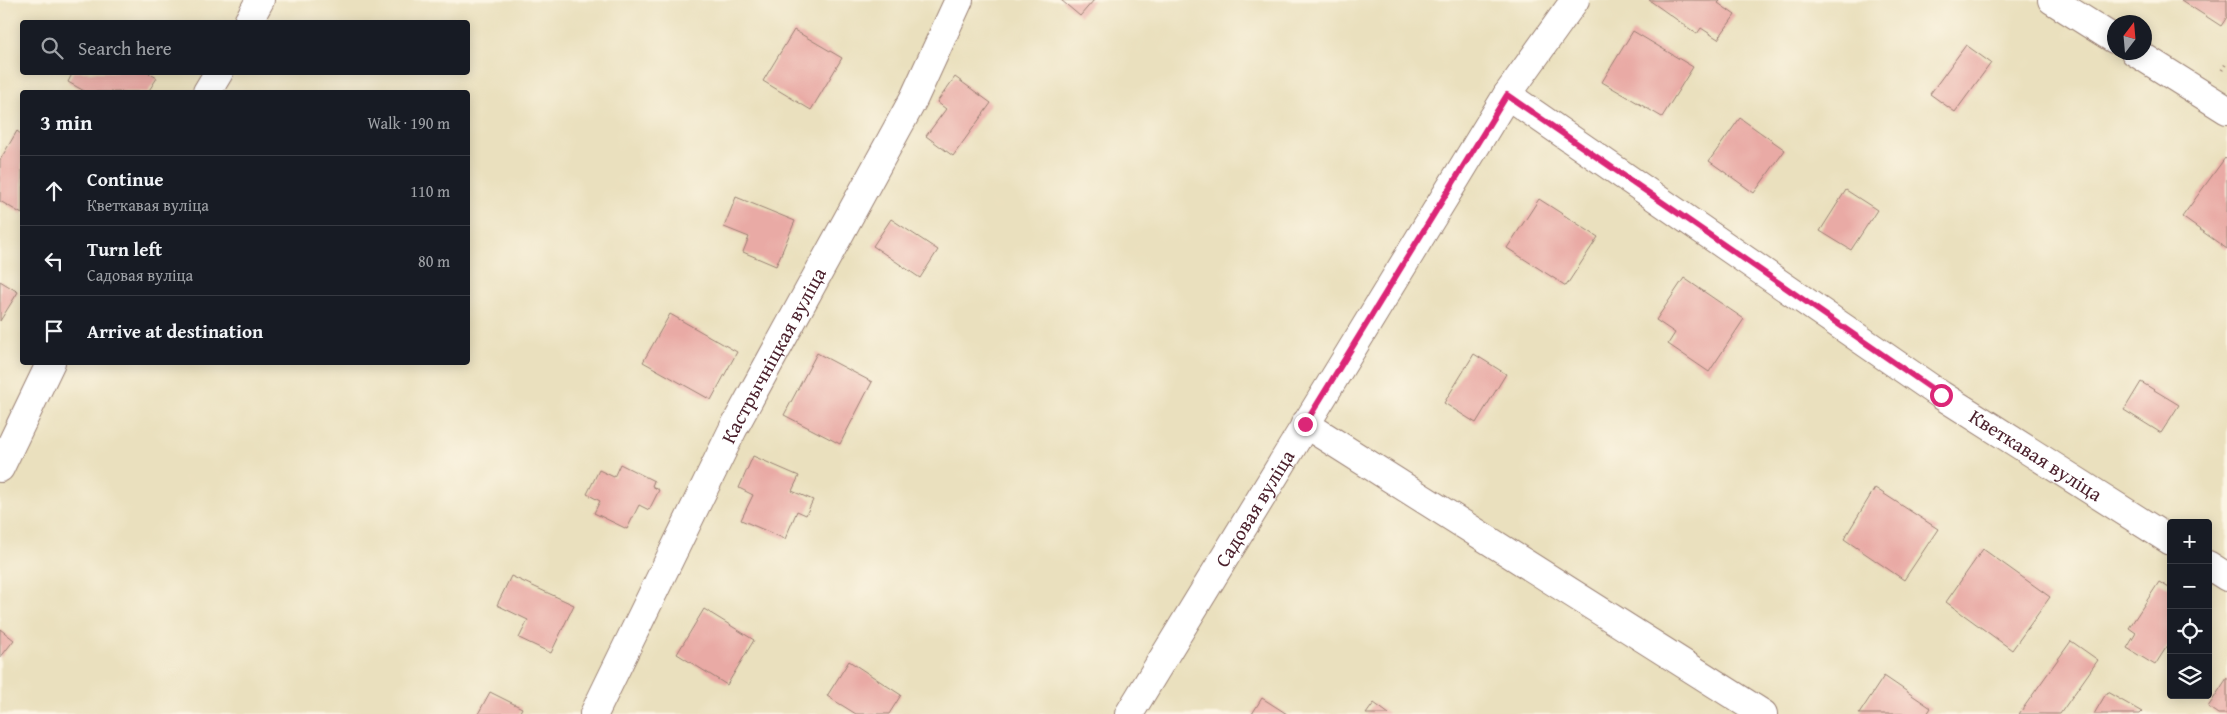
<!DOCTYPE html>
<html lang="en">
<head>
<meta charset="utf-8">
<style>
  :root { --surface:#171b24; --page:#20242c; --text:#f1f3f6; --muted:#9ea1a6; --line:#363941 }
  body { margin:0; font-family:"Gentium Book Plus",serif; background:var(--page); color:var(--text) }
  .controls { position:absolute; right:15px; bottom:15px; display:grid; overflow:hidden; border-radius:5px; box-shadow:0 2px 12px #0003 }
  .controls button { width:45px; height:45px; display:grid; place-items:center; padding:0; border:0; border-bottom:1px solid var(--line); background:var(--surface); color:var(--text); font:25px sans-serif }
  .compass { position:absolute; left:2107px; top:15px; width:45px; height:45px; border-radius:50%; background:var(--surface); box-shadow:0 2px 12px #0003; rotate:16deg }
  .stop { position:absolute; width:15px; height:15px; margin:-11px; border:4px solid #db2777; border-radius:50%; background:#fff }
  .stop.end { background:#db2777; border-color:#fff; box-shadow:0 1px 5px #0008 }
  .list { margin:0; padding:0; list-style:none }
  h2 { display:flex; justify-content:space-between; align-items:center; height:65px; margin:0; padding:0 20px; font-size:21px }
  h2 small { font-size:16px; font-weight:400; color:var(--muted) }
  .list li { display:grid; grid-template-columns:32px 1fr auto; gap:15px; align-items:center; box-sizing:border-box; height:70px; padding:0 20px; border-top:1px solid var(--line) }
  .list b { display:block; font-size:19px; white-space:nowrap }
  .list p { margin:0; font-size:16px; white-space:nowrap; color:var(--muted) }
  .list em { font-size:16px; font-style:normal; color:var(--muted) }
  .icon { flex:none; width:28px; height:28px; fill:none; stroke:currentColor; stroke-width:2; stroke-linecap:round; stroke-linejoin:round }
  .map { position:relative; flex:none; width:2227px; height:714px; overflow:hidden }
  .search { position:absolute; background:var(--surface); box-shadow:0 2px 12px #0003; left:20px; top:20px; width:450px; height:55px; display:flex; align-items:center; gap:12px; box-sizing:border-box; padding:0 18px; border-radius:5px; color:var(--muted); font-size:19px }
  .panel { position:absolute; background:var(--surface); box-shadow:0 2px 12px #0003; left:20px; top:90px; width:450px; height:275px; border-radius:5px }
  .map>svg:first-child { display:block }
</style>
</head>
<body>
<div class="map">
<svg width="2227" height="714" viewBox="0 0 2227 714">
  <rect width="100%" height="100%" fill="#fcf5e5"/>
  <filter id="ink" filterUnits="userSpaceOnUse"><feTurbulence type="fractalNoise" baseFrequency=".02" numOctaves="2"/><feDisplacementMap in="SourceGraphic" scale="10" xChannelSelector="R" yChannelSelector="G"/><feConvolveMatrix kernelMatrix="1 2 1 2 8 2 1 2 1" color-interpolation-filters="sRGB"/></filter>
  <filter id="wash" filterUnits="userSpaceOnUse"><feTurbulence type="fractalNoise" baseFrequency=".0096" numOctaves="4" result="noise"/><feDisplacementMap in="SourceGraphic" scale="20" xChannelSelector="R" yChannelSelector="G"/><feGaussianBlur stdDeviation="1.12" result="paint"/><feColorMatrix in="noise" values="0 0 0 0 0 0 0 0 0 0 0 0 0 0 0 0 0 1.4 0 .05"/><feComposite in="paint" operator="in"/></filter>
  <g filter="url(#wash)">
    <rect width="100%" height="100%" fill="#eae0be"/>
    <g id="blocks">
      <g fill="#e9aaa5">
        <polygon points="1061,0 1094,0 1080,16"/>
        <polygon points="1649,0 1721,0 1718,3 1735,15 1718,39 1701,28 1697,34"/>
        <polygon points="2181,0 2227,0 2227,17 2221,26"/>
        <polygon points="794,30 842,58 811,110 763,81"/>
        <polygon points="1633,31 1693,67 1662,117 1602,82"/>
        <polygon points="1966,45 1991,63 1955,112 1930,94"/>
        <polygon points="73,72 147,72 157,78 148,92 86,92 68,82"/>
        <polygon points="955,77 991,103 953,156 926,136 946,109 937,102"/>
        <polygon points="1740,118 1785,150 1754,193 1709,161"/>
        <polygon points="17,131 22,135 22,214 0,201 0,160"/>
        <polygon points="2225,158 2227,160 2227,249 2182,217"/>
        <polygon points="1846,190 1877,210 1851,250 1820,231"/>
        <polygon points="736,197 795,221 776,266 743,252 749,237 724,227"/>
        <polygon points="1539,199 1598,237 1566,286 1507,248"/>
        <polygon points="891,219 938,250 920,278 873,246"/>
        <polygon points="1684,278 1744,319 1709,372 1668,344 1675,333 1656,320"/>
        <polygon points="0,281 18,292 0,321"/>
        <polygon points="670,314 737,352 711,400 643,362"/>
        <polygon points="817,353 872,382 840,444 784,415"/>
        <polygon points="1474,354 1506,374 1476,423 1444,403"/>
        <polygon points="2141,382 2179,405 2161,433 2124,410"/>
        <polygon points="753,456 799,476 792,491 813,500 806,515 797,511 785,539 741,520 753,495 739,488"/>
        <polygon points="620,464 654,481 652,486 659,490 649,510 639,505 627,529 594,513 600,501 587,494 599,470 614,477"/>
        <polygon points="1875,488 1938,529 1904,580 1844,539"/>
        <polygon points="1983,549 2050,597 2012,650 1946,602"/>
        <polygon points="511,576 574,605 551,653 519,638 528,620 497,605"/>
        <polygon points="2159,582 2171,589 2171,640 2155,665 2127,648 2136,633 2129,628"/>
        <polygon points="704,609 754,640 727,685 677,654"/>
        <polygon points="0,629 14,640 0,658"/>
        <polygon points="2071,641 2098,660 2060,714 2019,714"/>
        <polygon points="849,661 901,695 889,714 856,714 827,696"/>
        <polygon points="1884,676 1931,708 1927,714 1859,714"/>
        <polygon points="2227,678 2227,714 2218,714 2208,707"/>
        <polygon points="490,692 522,708 519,714 478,714"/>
        <polygon points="2107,692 2142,712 2140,714 2094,714"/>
        <polygon points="1262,698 1287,714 1252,714"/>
        <polygon points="1374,703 1389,714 1366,714"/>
      </g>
    </g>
  </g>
  <g filter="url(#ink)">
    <use href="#blocks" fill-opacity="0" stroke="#9a8074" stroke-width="1"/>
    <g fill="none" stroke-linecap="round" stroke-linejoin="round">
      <defs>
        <g id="minor">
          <polyline points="2052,0 2114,39"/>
          <polyline points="248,22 260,0"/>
          <polyline points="2135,52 2227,110"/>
          <polyline points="207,92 219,72"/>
          <path id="s1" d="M1507,95L1941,395L2171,541"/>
          <polyline points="1305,424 1763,714"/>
          <polyline points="0,468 51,362"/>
          <polyline points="2208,565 2227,577"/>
          <path id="s2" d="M594,714L733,429L914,98L959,0"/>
          <path id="s3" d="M1129,714L1507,95L1575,0"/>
        </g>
      </defs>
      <use href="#minor" stroke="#9a8074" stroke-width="30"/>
      <polyline stroke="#9a8074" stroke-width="3" stroke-dasharray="1 4" stroke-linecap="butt" points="2222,70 2227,62"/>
      <use href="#minor" stroke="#fff" stroke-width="28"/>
    </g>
  </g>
  <g fill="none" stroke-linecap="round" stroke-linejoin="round" filter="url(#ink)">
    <polyline stroke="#db2777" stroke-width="6" points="1305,424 1507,95 1941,395"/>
  </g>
  <g text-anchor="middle" stroke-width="4" stroke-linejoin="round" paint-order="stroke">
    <g font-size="20" fill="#4a1f2b" stroke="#fcf5e5">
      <text dy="7" stroke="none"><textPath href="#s2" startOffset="401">Кастрычніцкая вуліца</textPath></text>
      <text dy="7" stroke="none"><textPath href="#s1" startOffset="640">Кветкавая вуліца</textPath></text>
      <text dy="7" stroke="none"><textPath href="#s3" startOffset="241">Садовая вуліца</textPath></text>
    </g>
  </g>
</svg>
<div class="controls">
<button>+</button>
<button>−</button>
<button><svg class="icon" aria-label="locate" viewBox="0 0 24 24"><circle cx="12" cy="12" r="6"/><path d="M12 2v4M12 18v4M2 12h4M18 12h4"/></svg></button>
<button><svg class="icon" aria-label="layers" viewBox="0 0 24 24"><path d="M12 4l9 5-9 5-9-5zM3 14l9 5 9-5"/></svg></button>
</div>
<svg class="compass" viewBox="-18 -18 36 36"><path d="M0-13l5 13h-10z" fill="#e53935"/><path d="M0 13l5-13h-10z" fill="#9ea1a6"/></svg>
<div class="stop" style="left:1941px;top:395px"></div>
<div class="stop end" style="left:1305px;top:424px"></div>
<div class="search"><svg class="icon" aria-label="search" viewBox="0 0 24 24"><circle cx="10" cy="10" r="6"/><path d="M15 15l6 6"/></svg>Search here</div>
<section class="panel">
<h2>3 min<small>Walk · 190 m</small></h2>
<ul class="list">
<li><svg class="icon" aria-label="ahead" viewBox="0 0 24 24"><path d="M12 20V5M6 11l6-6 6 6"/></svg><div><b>Continue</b><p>Кветкавая вуліца</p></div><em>110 m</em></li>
<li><svg class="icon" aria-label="left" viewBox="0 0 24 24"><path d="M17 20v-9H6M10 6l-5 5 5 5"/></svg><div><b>Turn left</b><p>Садовая вуліца</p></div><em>80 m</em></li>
<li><svg class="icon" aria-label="arrive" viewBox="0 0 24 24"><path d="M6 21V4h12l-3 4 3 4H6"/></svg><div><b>Arrive at destination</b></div></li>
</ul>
</section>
</div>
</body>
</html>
